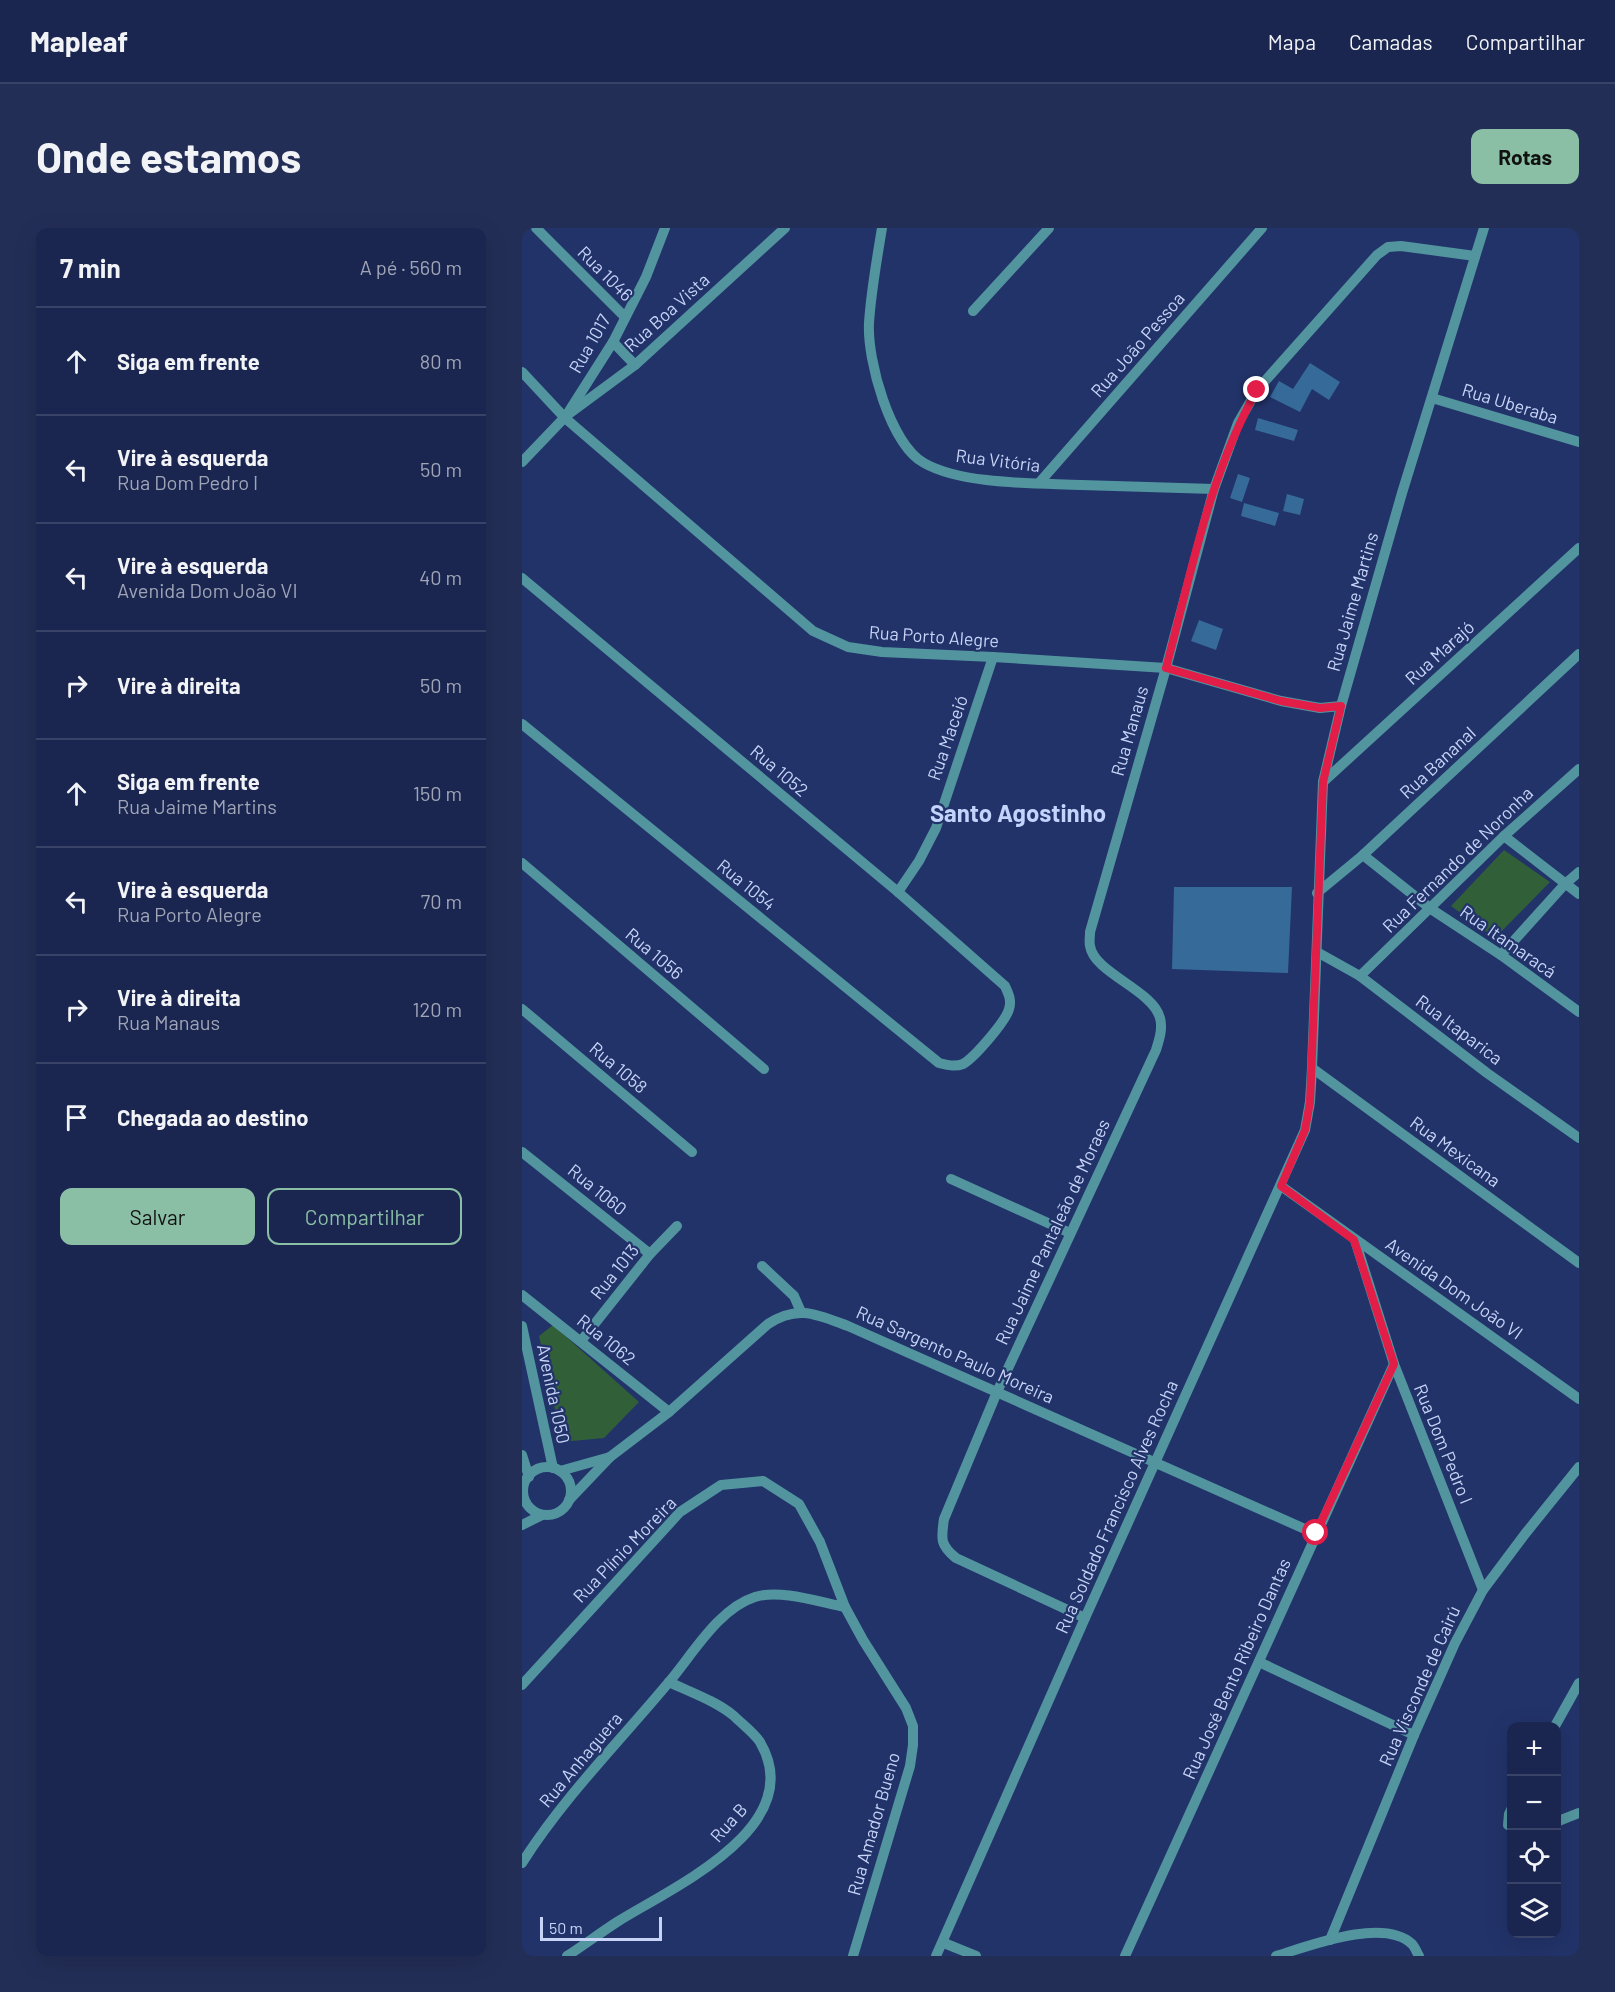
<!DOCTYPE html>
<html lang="pt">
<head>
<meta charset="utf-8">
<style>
  :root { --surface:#1a2650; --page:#232e57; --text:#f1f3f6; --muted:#9fa5b7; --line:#384367; --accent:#8abfa5 }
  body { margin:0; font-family:Barlow,sans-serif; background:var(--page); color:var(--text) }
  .controls { position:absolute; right:18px; bottom:18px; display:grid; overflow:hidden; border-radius:12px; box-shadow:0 6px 24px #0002 }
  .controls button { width:54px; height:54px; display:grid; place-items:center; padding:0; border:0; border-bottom:2px solid var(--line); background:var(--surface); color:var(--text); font:30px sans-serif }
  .scale { position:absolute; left:18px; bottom:15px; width:122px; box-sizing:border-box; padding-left:6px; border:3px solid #c7d4f7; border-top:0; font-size:16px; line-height:21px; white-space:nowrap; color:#c7d4f7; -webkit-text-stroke:4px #22336a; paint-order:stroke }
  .stop { position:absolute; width:18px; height:18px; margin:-14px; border:4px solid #e11d48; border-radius:50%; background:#fff }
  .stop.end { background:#e11d48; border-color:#fff; box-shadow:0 2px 6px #0008 }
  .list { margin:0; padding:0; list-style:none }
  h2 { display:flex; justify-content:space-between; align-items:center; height:78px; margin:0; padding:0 24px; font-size:26px }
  h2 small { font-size:20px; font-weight:400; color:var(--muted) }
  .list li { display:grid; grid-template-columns:39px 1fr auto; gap:18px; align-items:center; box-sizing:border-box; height:108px; padding:0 24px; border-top:2px solid var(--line) }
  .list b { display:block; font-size:22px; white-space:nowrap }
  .list p { margin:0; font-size:20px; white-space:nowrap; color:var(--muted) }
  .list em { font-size:20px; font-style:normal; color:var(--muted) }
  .actions { display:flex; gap:12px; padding:18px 24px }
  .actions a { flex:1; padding:14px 0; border:2px solid var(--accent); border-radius:12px; text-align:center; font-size:21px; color:var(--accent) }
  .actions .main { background:var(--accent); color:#111 }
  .icon { flex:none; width:33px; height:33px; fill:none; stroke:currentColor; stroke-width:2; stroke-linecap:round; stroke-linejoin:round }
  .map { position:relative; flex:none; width:1057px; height:1728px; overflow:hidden; border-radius:12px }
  header { display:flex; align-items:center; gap:36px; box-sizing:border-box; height:84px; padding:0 30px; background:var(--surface); border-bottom:2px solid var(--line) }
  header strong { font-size:28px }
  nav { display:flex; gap:33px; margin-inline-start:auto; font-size:21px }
  .intro { display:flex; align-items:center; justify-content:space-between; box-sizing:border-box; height:144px; padding:0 36px }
  h1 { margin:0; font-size:42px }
  .button { padding:15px 27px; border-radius:12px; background:var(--accent); color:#111; font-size:21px; font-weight:700 }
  main { display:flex; gap:36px; padding:0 36px }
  aside { flex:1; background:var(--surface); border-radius:12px; box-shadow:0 6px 24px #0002 }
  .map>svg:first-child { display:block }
</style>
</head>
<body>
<header>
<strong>Mapleaf</strong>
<nav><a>Mapa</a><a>Camadas</a><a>Compartilhar</a></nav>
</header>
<div class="intro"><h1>Onde estamos</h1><a class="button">Rotas</a></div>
<main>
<aside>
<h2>7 min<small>A pé · 560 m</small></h2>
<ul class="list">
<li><svg class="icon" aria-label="ahead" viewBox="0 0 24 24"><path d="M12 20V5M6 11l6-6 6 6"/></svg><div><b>Siga em frente</b></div><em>80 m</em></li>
<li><svg class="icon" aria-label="left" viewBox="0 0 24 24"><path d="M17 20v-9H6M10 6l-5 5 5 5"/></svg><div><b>Vire à esquerda</b><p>Rua Dom Pedro I</p></div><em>50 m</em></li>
<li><svg class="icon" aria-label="left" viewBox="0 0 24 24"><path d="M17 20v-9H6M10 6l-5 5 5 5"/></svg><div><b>Vire à esquerda</b><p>Avenida Dom João VI</p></div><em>40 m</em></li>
<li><svg class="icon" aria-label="right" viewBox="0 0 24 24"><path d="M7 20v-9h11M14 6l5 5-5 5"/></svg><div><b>Vire à direita</b></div><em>50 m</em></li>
<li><svg class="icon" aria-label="ahead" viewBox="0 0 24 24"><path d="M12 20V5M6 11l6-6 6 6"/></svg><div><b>Siga em frente</b><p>Rua Jaime Martins</p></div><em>150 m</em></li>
<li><svg class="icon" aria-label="left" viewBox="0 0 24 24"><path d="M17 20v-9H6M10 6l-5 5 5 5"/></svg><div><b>Vire à esquerda</b><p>Rua Porto Alegre</p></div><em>70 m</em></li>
<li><svg class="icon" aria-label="right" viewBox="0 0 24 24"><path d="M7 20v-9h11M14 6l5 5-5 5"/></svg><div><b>Vire à direita</b><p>Rua Manaus</p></div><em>120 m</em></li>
<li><svg class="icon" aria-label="arrive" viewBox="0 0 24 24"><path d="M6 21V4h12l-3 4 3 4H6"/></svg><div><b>Chegada ao destino</b></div></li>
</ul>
<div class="actions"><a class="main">Salvar</a><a>Compartilhar</a></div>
</aside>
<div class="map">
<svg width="1057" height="1728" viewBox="0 0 1057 1728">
  <rect width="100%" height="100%" fill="#22336a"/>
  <g fill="#305f38">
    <polygon points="982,622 1028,654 973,710 929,678"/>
    <polygon points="31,1097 117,1174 82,1210 40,1214 17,1108"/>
  </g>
  <g fill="#356a99">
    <polygon points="788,135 818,154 807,172 790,161 778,184 748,169 757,153 771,161"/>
    <polygon points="736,190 776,202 772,213 733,202"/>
    <polygon points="716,246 728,250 720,274 708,270"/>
    <polygon points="765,266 782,271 778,287 761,283"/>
    <polygon points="722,275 757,285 753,298 719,288"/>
    <polygon points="677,392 701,401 694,422 669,413"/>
    <polygon points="652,659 770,659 766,745 650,741"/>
  </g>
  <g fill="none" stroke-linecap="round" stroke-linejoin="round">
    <g stroke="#53959f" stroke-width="10">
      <polyline points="14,0 103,89"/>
      <path d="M360,0C355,31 349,63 347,95C345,132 368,216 402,235C441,257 514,255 559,257C603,258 648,260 692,261"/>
      <polyline points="451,83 527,0"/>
      <polyline points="91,114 113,137"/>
      <polyline points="0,144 43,190 291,403 326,419 360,424 471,429 644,440 759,473 798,480 819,478"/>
      <polyline points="910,170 1057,214"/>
      <polyline points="44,188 113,137 263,0"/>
      <polyline points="0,234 44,188 91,114 124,49 143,0"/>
      <polyline points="517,255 740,0"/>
      <path d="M0,350L376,664L483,758C486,765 490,772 487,781C484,793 452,830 441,836C433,839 425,837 417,835L0,496"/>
      <polyline points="801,554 1057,320"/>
      <polyline points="982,608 1057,666"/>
      <polyline points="841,627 909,681 979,727 1057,784"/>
      <polyline points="0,635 242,841"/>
      <polyline points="376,664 397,633 414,600 471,429"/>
      <polyline points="795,665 841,627 1057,426"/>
      <polyline points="795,724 838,748 965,845 1057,910"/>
      <polyline points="979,727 1043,656 1057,644"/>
      <polyline points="838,748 982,608 1057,541"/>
      <polyline points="0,781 170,924"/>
      <polyline points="790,840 1057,1035"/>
      <polyline points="0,924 128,1026"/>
      <polyline points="429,951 548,1005"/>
      <polyline points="759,958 1057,1171"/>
      <polyline points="833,1012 872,1136 961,1362"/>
      <polyline points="240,1038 272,1068 279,1084"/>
      <polyline points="0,1067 147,1184"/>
      <polyline points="0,1098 31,1240"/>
      <polyline points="59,1113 128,1026 155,998"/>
      <polyline points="0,1227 7,1249"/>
      <circle cx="25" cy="1263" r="24"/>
      <polyline points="38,1243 88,1229"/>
      <path d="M47,1272L88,1229L147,1184L246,1096C276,1076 296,1087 326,1098L794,1306"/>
      <polyline points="0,1297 20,1287"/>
      <path d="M563,1390L434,1330C418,1317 419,1311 422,1291L475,1164L634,822C637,812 641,801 638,790C631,762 572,745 568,718C567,714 568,709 568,704L644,440L692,261L716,195L735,162L855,27L866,19L879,18L953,28"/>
      <polyline points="737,1434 892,1507"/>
      <polyline points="0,1457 158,1284 199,1257 241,1253 277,1276 298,1314 323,1379 341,1412 384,1480 391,1498 391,1517 388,1538 331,1728"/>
      <polyline points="1033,1498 1057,1455"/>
      <polyline points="990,1580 987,1586 986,1597 990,1599"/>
      <polyline points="1034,1594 1057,1585"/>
      <path d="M0,1635C42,1569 97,1514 147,1454C170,1427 197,1380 233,1369C258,1361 297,1374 323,1379"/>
      <polyline points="808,1712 892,1507 933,1415 961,1362 1003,1306 1057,1239"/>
      <polyline points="422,1715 454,1728"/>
      <path d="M45,1728C62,1717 78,1705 95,1694C149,1660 288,1599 238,1514C232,1505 220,1496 212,1488C194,1473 168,1464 147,1454"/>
      <polyline points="414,1728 563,1390 783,902 788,874 790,840 801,554 819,478 880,265 962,0"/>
      <polyline points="603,1728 872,1136"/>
      <path d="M754,1728C787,1718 861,1689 890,1716C893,1719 895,1725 897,1728"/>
    </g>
  </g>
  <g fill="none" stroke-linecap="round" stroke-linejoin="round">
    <path stroke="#e11d48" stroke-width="8" d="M735,162C687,247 669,346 644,440L759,473L798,480L819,478L801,554L788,874L783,902L759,958L832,1012L872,1136L794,1305"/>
  </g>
  <g text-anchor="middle" stroke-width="4.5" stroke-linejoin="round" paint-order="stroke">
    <g font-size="18" fill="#c7d4f7" stroke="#22336a">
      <text transform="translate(83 46) rotate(45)" y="6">Rua 1046</text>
      <text transform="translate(145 85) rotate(-42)" y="6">Rua Boa Vista</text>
      <text transform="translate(68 116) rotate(-60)" y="6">Rua 1017</text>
      <text transform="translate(616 117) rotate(-49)" y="6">Rua João Pessoa</text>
      <text transform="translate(988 176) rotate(17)" y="6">Rua Uberaba</text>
      <text transform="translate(476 233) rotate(7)" y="6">Rua Vitória</text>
      <text transform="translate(831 374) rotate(-74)" y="6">Rua Jaime Martins</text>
      <text transform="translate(412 409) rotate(4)" y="6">Rua Porto Alegre</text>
      <text transform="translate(918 425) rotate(-42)" y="6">Rua Marajó</text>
      <text transform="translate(608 503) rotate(-74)" y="6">Rua Manaus</text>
      <text transform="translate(426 510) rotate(-71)" y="6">Rua Maceió</text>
      <text transform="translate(916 535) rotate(-43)" y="6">Rua Bananal</text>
      <text transform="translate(257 543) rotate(40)" y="6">Rua 1052</text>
      <text transform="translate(936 632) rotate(-44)" y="6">Rua Fernando de Noronha</text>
      <text transform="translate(224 657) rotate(39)" y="6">Rua 1054</text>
      <text transform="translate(986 714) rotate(35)" y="6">Rua Itamaracá</text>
      <text transform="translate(132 726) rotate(40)" y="6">Rua 1056</text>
      <text transform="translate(937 802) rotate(37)" y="6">Rua Itaparica</text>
      <text transform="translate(96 840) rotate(40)" y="6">Rua 1058</text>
      <text transform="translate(933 924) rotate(36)" y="6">Rua Mexicana</text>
      <text transform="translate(75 962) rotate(39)" y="6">Rua 1060</text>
      <text transform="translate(531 1004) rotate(-65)" y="6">Rua Jaime Pantaleão de Moraes</text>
      <text transform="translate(93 1044) rotate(-51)" y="6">Rua 1013</text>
      <text transform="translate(932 1061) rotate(35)" y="6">Avenida Dom João VI</text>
      <text transform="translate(84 1112) rotate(39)" y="6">Rua 1062</text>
      <text transform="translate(433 1127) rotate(24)" y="6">Rua Sargento Paulo Moreira</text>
      <text transform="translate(31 1166) rotate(78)" y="6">Avenida 1050</text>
      <text transform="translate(921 1216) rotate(68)" y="6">Rua Dom Pedro I</text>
      <text transform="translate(595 1279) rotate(-66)" y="6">Rua Soldado Francisco Alves Rocha</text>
      <text transform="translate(103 1322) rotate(-46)" y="6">Rua Plínio Moreira</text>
      <text transform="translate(715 1441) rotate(-66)" y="6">Rua José Bento Ribeiro Dantas</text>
      <text transform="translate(898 1458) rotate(-66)" y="6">Rua Visconde de Cairú</text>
      <text transform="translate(59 1532) rotate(-50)" y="6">Rua Anhaguera</text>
      <text transform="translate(207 1595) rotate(-48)" y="6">Rua B</text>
      <text transform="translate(352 1596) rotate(-74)" y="6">Rua Amador Bueno</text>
    </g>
    <g font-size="24" font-weight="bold" fill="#c2d3fc" stroke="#22336a">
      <text x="496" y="594">Santo Agostinho</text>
    </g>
  </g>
</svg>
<div class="controls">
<button>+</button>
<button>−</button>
<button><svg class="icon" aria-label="locate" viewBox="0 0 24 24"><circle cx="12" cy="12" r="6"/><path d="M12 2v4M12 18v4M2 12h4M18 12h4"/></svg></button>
<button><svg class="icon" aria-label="layers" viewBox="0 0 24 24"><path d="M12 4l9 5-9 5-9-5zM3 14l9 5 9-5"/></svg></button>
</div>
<div class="scale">50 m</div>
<div class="stop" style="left:794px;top:1305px"></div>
<div class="stop end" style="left:735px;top:162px"></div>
</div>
</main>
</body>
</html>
